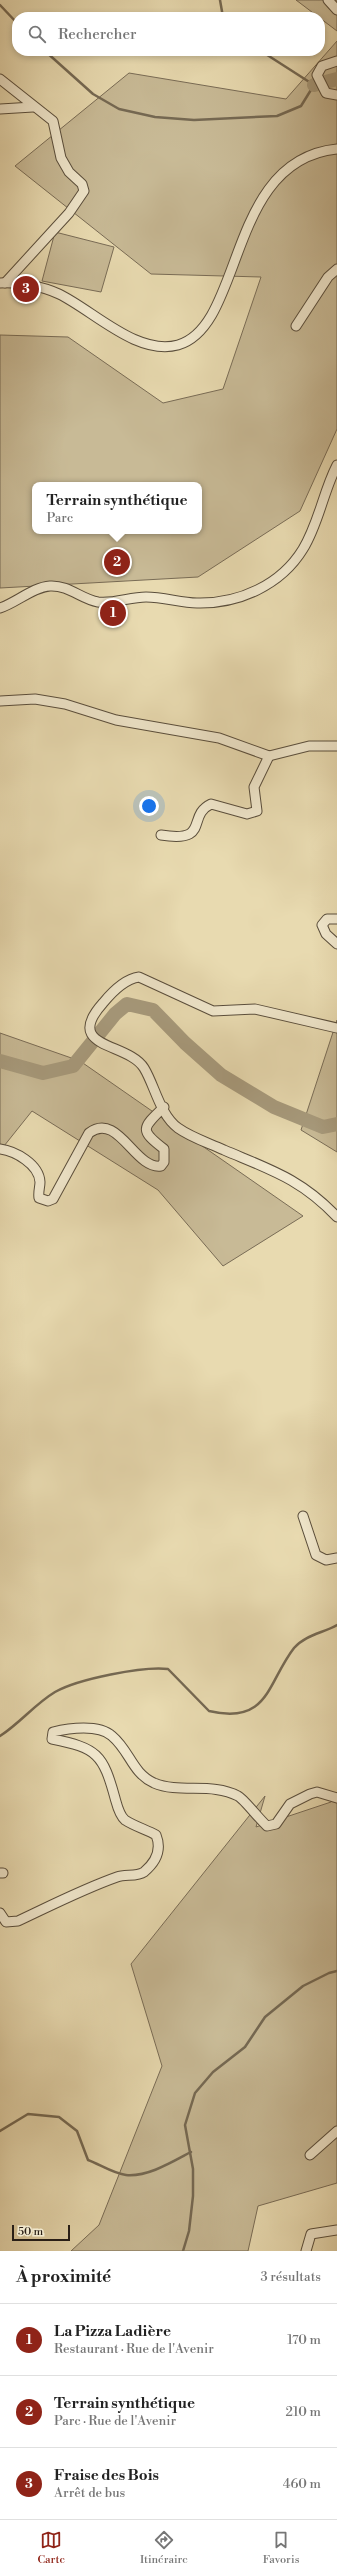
<!DOCTYPE html>
<html lang="fr">
<head>
<meta charset="utf-8">
<style>
  :root { --surface:#fff; --page:#f6f6f6; --text:#222; --muted:#767676; --line:#e0e0e0; --accent:#8f2418 }
  body { margin:0; font-family:"Libre Bodoni",serif; background:var(--page); color:var(--text) }
  .scale { position:absolute; left:12px; bottom:10px; width:58px; box-sizing:border-box; padding-left:4px; border:2px solid #2a1f16; border-top:0; font-size:11px; line-height:14px; white-space:nowrap; color:#2a1f16; -webkit-text-stroke:3px #f0e7cc; paint-order:stroke }
  .you { position:absolute; left:149px; top:806px; width:14px; height:14px; margin:-10px; border:3px solid #fff; border-radius:50%; background:#1a73e8; box-shadow:0 0 0 6px #1a73e833 }
  .badge { display:grid; place-items:center; width:26px; height:26px; border-radius:50%; background:var(--accent); color:#fff; font-size:13px; font-weight:700 }
  .pin { position:absolute; translate:-50% -50%; border:2px solid #fff; box-shadow:0 1px 4px #0006 }
  .popup { position:absolute; left:32px; top:482px; width:170px; height:52px; box-sizing:border-box; display:grid; place-content:center; border-radius:8px; background:var(--surface); filter:drop-shadow(0 1px 3px #0005); font-size:13px; white-space:nowrap; color:var(--muted) }
  .popup b { font-size:15px; color:var(--text) }
  .popup::after { content:''; position:absolute; left:50%; top:100%; margin-left:-8px; border:8px solid transparent; border-top-color:var(--surface) }
  .list { margin:0; padding:0; list-style:none }
  h2 { display:flex; justify-content:space-between; align-items:center; height:52px; margin:0; padding:0 16px; font-size:17px }
  h2 small { font-size:13px; font-weight:400; color:var(--muted) }
  .list li { display:grid; grid-template-columns:26px 1fr auto; gap:12px; align-items:center; box-sizing:border-box; height:72px; padding:0 16px; border-top:1px solid var(--line) }
  .list b { display:block; font-size:15px; white-space:nowrap }
  .list p { margin:0; font-size:13px; white-space:nowrap; color:var(--muted) }
  .list em { font-size:13px; font-style:normal; color:var(--muted) }
  .icon { flex:none; width:22px; height:22px; fill:none; stroke:currentColor; stroke-width:2; stroke-linecap:round; stroke-linejoin:round }
  .map { position:relative; flex:none; width:337px; height:2251px; overflow:hidden }
  .search { position:absolute; background:var(--surface); box-shadow:0 2px 6px #0003; left:12px; right:12px; top:12px; height:44px; display:flex; align-items:center; gap:10px; box-sizing:border-box; padding:0 14px; border-radius:16px; color:var(--muted); font-size:15px }
  .sheet { height:268px; background:var(--surface) }
  nav { display:flex; justify-content:space-around; align-items:center; box-sizing:border-box; height:56px; border-top:1px solid var(--line); background:var(--surface); font-size:11px; color:var(--muted) }
  nav a { display:grid; justify-items:center; gap:2px }
  nav .on { color:var(--accent) }
  .map>svg:first-child { display:block }
</style>
</head>
<body>
<div class="map">
<svg width="337" height="2251" viewBox="0 0 337 2251">
  <rect width="100%" height="100%" fill="#e8dab0"/>
  <filter id="stains"><feTurbulence type="fractalNoise" baseFrequency=".005" numOctaves="4"/><feColorMatrix values="0 0 0 0 .2 0 0 0 0 .09 0 0 0 0 .02 0 0 0 .5 -.17"/></filter>
  <radialGradient id="worn" r=".72"><stop offset=".6" stop-color="#630" stop-opacity="0"/><stop offset="1" stop-color="#630" stop-opacity=".3"/></radialGradient>
  <g fill="#c8ba96" stroke="#796c56" fill-rule="evenodd">
    <polygon points="296,0 337,0 337,31"/>
    <path d="M337,41V429L300,511L198,577L0,588V335L68,337L163,403L223,389L261,277L151,274L15,166L129,73L286,99ZM35,485H199V531H35Z"/>
    <polygon points="55,232 114,247 101,292 42,281"/>
    <polygon points="337,1020 337,1152 301,1130"/>
    <polygon points="0,1033 80,1061 303,1216 223,1266 158,1190 32,1111 0,1151"/>
    <polygon points="337,1792 337,2183 258,2206 248,2251 71,2251 99,2225 162,2066 131,1964 265,1796 256,1827 331,1802"/>
  </g>
  <g fill="none" stroke-linecap="round" stroke-linejoin="round">
    <g stroke="#756953" stroke-width="2.5">
      <polyline points="220,0 223,17"/>
      <polyline points="0,5 17,23"/>
      <polyline points="45,51 93,94 119,109 155,117 194,120 277,116 301,106 314,85 261,51"/>
      <path d="M0,1736C20,1723 35,1704 55,1692C78,1679 143,1666 168,1669L209,1711C269,1725 267,1683 294,1648C305,1635 323,1633 337,1625"/>
      <path d="M0,2131L28,2114L59,2117L77,2131L88,2160C99,2164 114,2174 126,2175C148,2177 172,2162 191,2152"/>
      <polyline points="183,2251 189,2231 193,2196 193,2169 185,2125 195,2093 213,2072 245,2047 265,2017 303,1986 329,1973 337,1971"/>
    </g>
    <g stroke="#a79a7c" stroke-width="14">
      <polyline points="314,85 337,79"/>
      <polyline points="0,1061 43,1073 73,1066 115,1014 127,1004 153,1010 185,1043 221,1075 274,1107 323,1127 337,1124"/>
    </g>
    <defs>
      <g id="minor">
        <polyline points="328,0 337,10"/>
        <polyline points="337,61 322,66 317,75 326,93 337,95"/>
        <polyline points="0,79 53,121 61,158 69,172 82,184 84,191 69,213 5,283"/>
        <polyline points="0,109 33,107"/>
        <path d="M0,283C18,282 42,286 59,294C94,311 137,356 178,345C245,326 226,160 337,149"/>
        <polyline points="296,326 328,277 337,269"/>
        <path d="M0,608C16,603 33,587 50,586C69,585 81,599 98,602C114,604 130,597 146,597C164,597 181,603 197,603C239,604 281,585 303,549C319,523 323,492 337,465"/>
        <polyline points="0,701 35,699 65,704 116,720 219,738 269,756 309,746 337,746"/>
        <path d="M161,835C211,843 186,816 211,804L247,814L257,811L254,787L269,756"/>
        <polyline points="337,919 327,919 322,925 326,934 337,944"/>
        <path d="M337,1028L255,1009L213,1011L139,977C125,979 112,992 103,1003C62,1049 128,1042 144,1068C155,1086 160,1115 178,1128C192,1138 209,1143 224,1150C271,1170 301,1179 337,1217"/>
        <path d="M0,1149C15,1151 39,1164 40,1182C40,1187 38,1192 39,1198L48,1201L53,1199L89,1133C118,1111 135,1170 161,1166L164,1162V1149C139,1130 142,1128 164,1107"/>
        <polyline points="303,1516 316,1555 326,1560 337,1558"/>
        <polyline points="0,1873 3,1873"/>
        <path d="M0,1913L6,1922L18,1921C50,1906 83,1889 117,1877C125,1874 137,1877 144,1872C156,1862 162,1850 156,1835C147,1830 134,1826 125,1820C119,1815 117,1805 115,1798C103,1754 97,1748 52,1739L53,1732C69,1728 99,1724 112,1736C130,1751 132,1773 154,1783C180,1794 212,1782 238,1796C244,1799 259,1819 267,1826L276,1824L290,1804L310,1794L317,1792L337,1798"/>
        <polyline points="310,2155 337,2131"/>
        <polyline points="306,2251 311,2234 337,2230"/>
      </g>
    </defs>
    <use href="#minor" stroke="#5a4e3c" stroke-width="11"/>
    <use href="#minor" stroke="#f0e7cc" stroke-width="9"/>
  </g>
  <rect width="100%" height="100%" filter="url(#stains)"/>
  <rect width="100%" height="100%" fill="url(#worn)"/>
</svg>
<div class="scale">50 m</div>
<div class="you"></div>
<div class="pin badge" style="left:113px;top:613px">1</div>
<div class="pin badge" style="left:117px;top:562px">2</div>
<div class="popup"><b>Terrain synthétique</b>Parc</div>
<div class="pin badge" style="left:26px;top:289px">3</div>
<div class="search"><svg class="icon" aria-label="search" viewBox="0 0 24 24"><circle cx="10" cy="10" r="6"/><path d="M15 15l6 6"/></svg>Rechercher</div>
</div>
<section class="sheet">
<h2>À proximité<small>3 résultats</small></h2>
<ul class="list">
<li><span class="badge">1</span><div><b>La Pizza Ladière</b><p>Restaurant · Rue de l'Avenir</p></div><em>170 m</em></li>
<li><span class="badge">2</span><div><b>Terrain synthétique</b><p>Parc · Rue de l'Avenir</p></div><em>210 m</em></li>
<li><span class="badge">3</span><div><b>Fraise des Bois</b><p>Arrêt de bus</p></div><em>460 m</em></li>
</ul>
</section>
<nav>
<a class="on"><svg class="icon" aria-label="map" viewBox="0 0 24 24"><path d="M3 6l6-2 6 2 6-2v14l-6 2-6-2-6 2zM9 4v14M15 6v14"/></svg>Carte</a>
<a><svg class="icon" aria-label="directions" viewBox="0 0 24 24"><path d="M12 3l9 9-9 9-9-9zM9 14v-3h6M13 9l2 2-2 2"/></svg>Itinéraire</a>
<a><svg class="icon" aria-label="saved" viewBox="0 0 24 24"><path d="M7 4h10v16l-5-4-5 4z"/></svg>Favoris</a>
</nav>
</body>
</html>
